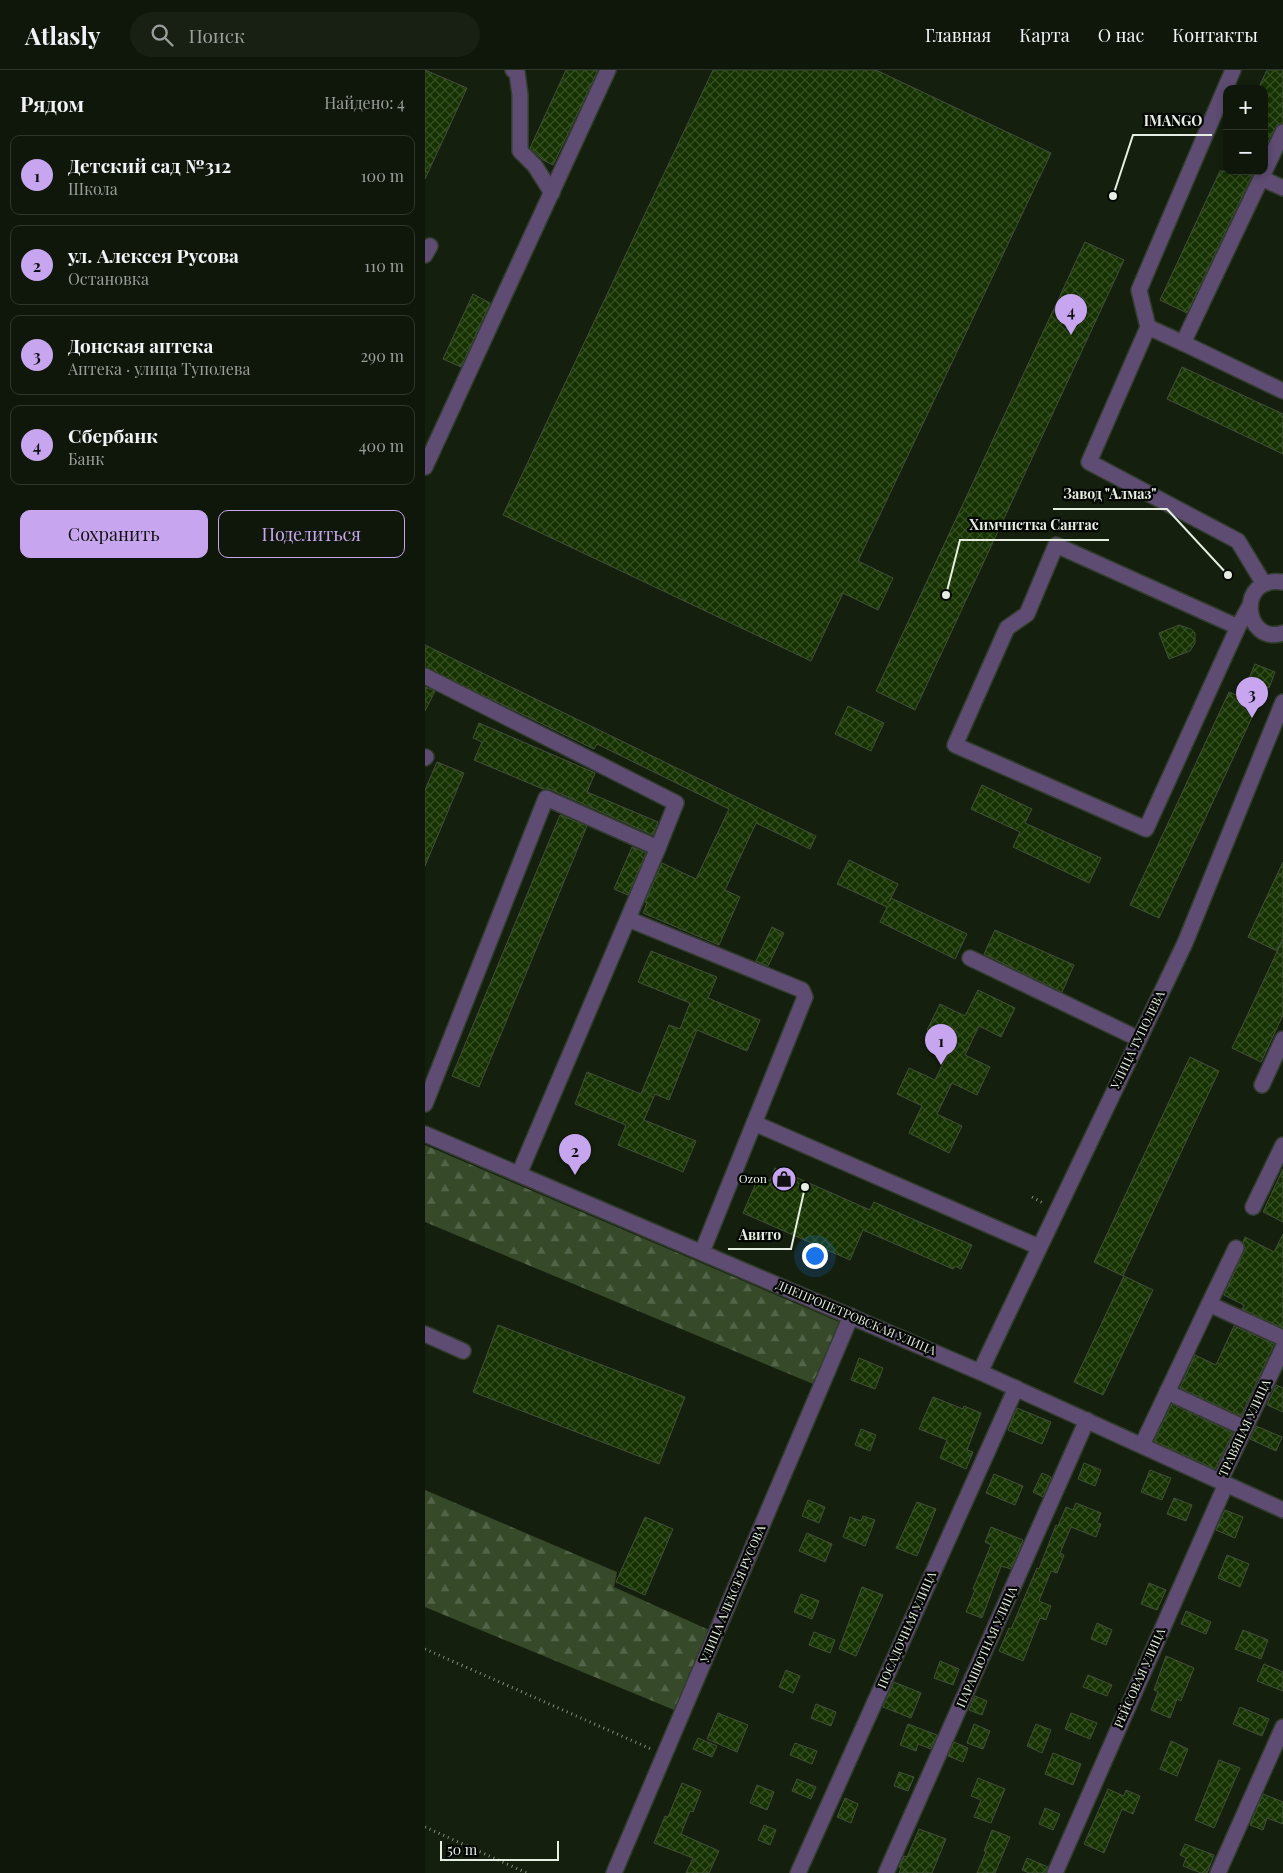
<!DOCTYPE html>
<html lang="ru">
<head>
<meta charset="utf-8">
<style>
  :root { --surface:#0f170a; --page:#182013; --text:#f1f3f6; --muted:#9b9f9c; --line:#2f362b; --accent:#c7a6ef }
  body { margin:0; font-family:"Playfair Display",serif; background:var(--page); color:var(--text) }
  .controls { position:absolute; right:15px; top:15px; display:grid; overflow:hidden; border-radius:10px; box-shadow:0 2px 8px #0003 }
  .controls button { width:45px; height:45px; display:grid; place-items:center; padding:0; border:0; border-bottom:1px solid var(--line); background:var(--surface); color:var(--text); font:25px sans-serif }
  .scale { position:absolute; left:15px; bottom:12px; width:119px; box-sizing:border-box; padding-left:5px; border:2px solid #e6eee2; border-top:0; font-size:14px; line-height:18px; white-space:nowrap; color:#e6eee2; -webkit-text-stroke:4px #040703; paint-order:stroke }
  .you { position:absolute; left:389px; top:1185px; width:18px; height:18px; margin:-12px; border:4px solid #fff; border-radius:50%; background:#1a73e8; box-shadow:0 0 0 8px #1a73e833 }
  .badge { display:grid; place-items:center; width:32px; height:32px; border-radius:50%; background:var(--accent); color:#111; font-size:16px; font-weight:700 }
  .pin { position:absolute; translate:-50% -41px; filter:drop-shadow(0 1px 2px #0008) }
  .pin::after { content:''; position:absolute; top:26px; width:18px; height:15px; background:inherit; clip-path:polygon(0 0,100% 0,50% 100%) }
  .list { margin:0; padding:0; list-style:none }
  h2 { display:flex; justify-content:space-between; align-items:center; height:65px; margin:0; padding:0 20px; font-size:21px }
  h2 small { font-size:16px; font-weight:400; color:var(--muted) }
  .list li { display:grid; grid-template-columns:32px 1fr auto; gap:15px; align-items:center; box-sizing:border-box; height:80px; margin:0 10px 10px; padding:0 10px; border:1px solid var(--line); border-radius:10px }
  .list b { display:block; font-size:19px; white-space:nowrap }
  .list p { margin:0; font-size:16px; white-space:nowrap; color:var(--muted) }
  .list em { font-size:16px; font-style:normal; color:var(--muted) }
  .actions { display:flex; gap:10px; padding:15px 20px }
  .actions a { flex:1; padding:11px 0; border:1px solid var(--accent); border-radius:10px; text-align:center; font-size:18px; color:var(--accent) }
  .actions .main { background:var(--accent); color:#111 }
  .icon { flex:none; width:28px; height:28px; fill:none; stroke:currentColor; stroke-width:2; stroke-linecap:round; stroke-linejoin:round }
  .map { position:relative; flex:none; width:858px; height:1803px; overflow:hidden }
  header { display:flex; align-items:center; gap:30px; box-sizing:border-box; height:70px; padding:0 25px; background:var(--surface); border-bottom:1px solid var(--line) }
  header strong { font-size:24px }
  nav { display:flex; gap:28px; margin-inline-start:auto; font-size:18px }
  .search { width:350px; height:45px; background:var(--page); display:flex; align-items:center; gap:12px; box-sizing:border-box; padding:0 18px; border-radius:28px; color:var(--muted); font-size:19px }
  main { display:flex }
  aside { flex:1; background:var(--surface) }
  .map>svg:first-child { display:block }
</style>
</head>
<body>
<header>
<strong>Atlasly</strong>
<div class="search"><svg class="icon" aria-label="search" viewBox="0 0 24 24"><circle cx="10" cy="10" r="6"/><path d="M15 15l6 6"/></svg>Поиск</div>
<nav><a>Главная</a><a>Карта</a><a>О нас</a><a>Контакты</a></nav>
</header>
<main>
<aside>
<h2>Рядом<small>Найдено: 4</small></h2>
<ul class="list">
<li><span class="badge">1</span><div><b>Детский сад №312</b><p>Школа</p></div><em>100 m</em></li>
<li><span class="badge">2</span><div><b>ул. Алексея Русова</b><p>Остановка</p></div><em>110 m</em></li>
<li><span class="badge">3</span><div><b>Донская аптека</b><p>Аптека · улица Туполева</p></div><em>290 m</em></li>
<li><span class="badge">4</span><div><b>Сбербанк</b><p>Банк</p></div><em>400 m</em></li>
</ul>
<div class="actions"><a class="main">Сохранить</a><a>Поделиться</a></div>
</aside>
<div class="map">
<svg width="858" height="1803" viewBox="0 0 858 1803">
  <defs>
    <pattern id="forest-firs" width="22" height="20" patternUnits="userSpaceOnUse" patternTransform="scale(1.25)"><rect width="22" height="20" fill="#364a2a"/><path d="M5 1l3.5 6h-7zM16 11l3.5 6h-7z" fill="#536449"/></pattern>
    <pattern id="building-cross-hatch" width="8" height="8" patternUnits="userSpaceOnUse" patternTransform="scale(1.25)"><rect width="8" height="8" fill="#153200"/><path d="M0 0l8 8M0 8l8-8" fill="none" stroke="#375025"/></pattern>
  </defs>
  <rect width="100%" height="100%" fill="#141f0e"/>
  <g fill="url(#forest-firs)">
    <polygon points="0,1075 419,1254 393,1316 0,1152"/>
    <polygon points="0,1420 192,1502 189,1517 284,1560 254,1642 0,1537"/>
  </g>
  <g fill="url(#building-cross-hatch)" stroke="#424f3b">
    <polygon points="0,0 42,18 0,109"/>
    <polygon points="141,0 173,0 128,95 118,90 105,78"/>
    <polygon points="288,0 451,0 626,83 433,491 468,508 453,540 418,523 386,591 78,445"/>
    <polygon points="842,0 858,0 858,53 853,54 850,58 839,80 839,19 833,19"/>
    <polygon points="795,101 829,101 762,243 735,230"/>
    <polygon points="660,172 699,190 490,640 451,621"/>
    <polygon points="48,224 65,233 36,297 18,289"/>
    <polygon points="757,297 858,344 858,384 742,329"/>
    <polygon points="754,555 766,559 770,563 770,573 765,581 744,589 734,563"/>
    <polygon points="0,575 391,766 385,779 331,753 300,820 315,827 294,875 218,843 222,833 220,832 237,793 271,809 304,739 172,674 169,679 0,597"/>
    <polygon points="830,594 850,602 844,618 841,617 734,848 705,835 804,622 816,627"/>
    <polygon points="0,617 10,621 0,641"/>
    <polygon points="423,636 459,653 446,681 410,664"/>
    <polygon points="54,653 170,703 162,722 233,752 228,765 125,719 118,719 49,690 57,672 48,668"/>
    <polygon points="12,692 39,703 0,796 0,720"/>
    <polygon points="557,715 607,739 600,753 676,788 664,813 588,777 595,762 546,739"/>
    <polygon points="135,745 162,756 54,1017 27,1006"/>
    <polygon points="207,777 221,783 203,825 189,819"/>
    <polygon points="424,790 473,814 464,832 466,828 542,864 530,889 455,852 462,837 412,814"/>
    <polygon points="858,792 858,868 852,881 823,867"/>
    <polygon points="347,857 359,863 343,896 331,891"/>
    <polygon points="570,860 649,895 637,922 559,884"/>
    <polygon points="858,869 858,945 836,992 807,978"/>
    <polygon points="226,881 292,907 283,928 335,950 322,981 272,960 244,1030 230,1024 219,1050 271,1071 258,1102 193,1075 201,1055 150,1034 162,1002 216,1024 244,955 255,959 265,933 213,912"/>
    <polygon points="553,920 590,938 576,967 554,956 540,985 565,997 552,1025 527,1013 512,1044 537,1056 524,1083 484,1063 497,1036 472,1024 484,998 510,1010 528,973 502,960 515,934 540,946"/>
    <polygon points="765,987 794,1001 698,1206 669,1192"/>
    <polygon points="350,1098 445,1140 449,1132 547,1175 536,1199 530,1196 528,1199 438,1160 425,1190 318,1143 334,1106 345,1111"/>
    <polygon points="858,1099 858,1152 838,1142"/>
    <polygon points="858,1164 858,1258 817,1239 819,1235 799,1225 819,1182 820,1177 818,1172 820,1167 849,1182"/>
    <polygon points="699,1206 728,1220 678,1325 649,1312"/>
    <polygon points="73,1255 260,1327 234,1394 48,1322"/>
    <polygon points="809,1256 849,1274 816,1346 755,1318 770,1285 791,1295"/>
    <polygon points="434,1288 458,1298 450,1319 426,1310"/>
    <polygon points="851,1315 858,1318 858,1342 842,1335"/>
    <polygon points="508,1327 538,1339 539,1336 556,1343 542,1380 548,1382 541,1399 515,1388 522,1370 494,1359"/>
    <polygon points="747,1334 808,1363 790,1399 729,1371"/>
    <polygon points="592,1338 626,1352 617,1374 583,1360"/>
    <polygon points="831,1356 857,1367 851,1381 825,1369"/>
    <polygon points="436,1359 451,1365 445,1381 430,1375"/>
    <polygon points="659,1393 676,1400 670,1416 653,1409"/>
    <polygon points="725,1400 746,1408 737,1430 716,1422"/>
    <polygon points="617,1403 626,1407 618,1427 608,1422"/>
    <polygon points="569,1404 598,1416 590,1435 561,1423"/>
    <polygon points="749,1428 767,1435 761,1451 742,1444"/>
    <polygon points="383,1430 400,1437 394,1453 377,1446"/>
    <polygon points="492,1432 511,1439 492,1486 471,1478"/>
    <polygon points="651,1433 676,1443 672,1453 676,1454 671,1467 646,1457 635,1483 639,1485 632,1503 626,1501 614,1531 626,1536 621,1550 615,1548 598,1591 574,1581 584,1558 586,1559 612,1498 614,1499 631,1455 633,1456 641,1437 648,1440"/>
    <polygon points="800,1440 818,1447 810,1468 791,1460"/>
    <polygon points="438,1446 450,1450 440,1476 418,1467 425,1447 436,1451"/>
    <polygon points="220,1447 248,1459 220,1525 191,1512"/>
    <polygon points="566,1457 598,1470 586,1499 576,1496 557,1548 541,1542 550,1520 548,1519 566,1475 560,1472"/>
    <polygon points="382,1463 407,1474 400,1492 374,1481"/>
    <polygon points="802,1485 824,1494 815,1517 793,1508"/>
    <polygon points="724,1513 741,1520 732,1540 716,1534"/>
    <polygon points="437,1517 458,1525 431,1586 414,1579"/>
    <polygon points="376,1524 394,1531 387,1549 369,1542"/>
    <polygon points="761,1541 786,1552 781,1564 756,1554"/>
    <polygon points="672,1553 687,1560 681,1575 666,1569"/>
    <polygon points="818,1560 843,1570 836,1589 810,1579"/>
    <polygon points="389,1562 410,1570 405,1583 384,1575"/>
    <polygon points="741,1586 769,1598 756,1631 752,1629 745,1648 726,1640 733,1622 729,1620"/>
    <polygon points="515,1591 534,1599 528,1615 509,1608"/>
    <polygon points="839,1594 858,1602 858,1621 832,1611"/>
    <polygon points="361,1600 375,1606 368,1623 354,1617"/>
    <polygon points="663,1605 687,1615 682,1626 658,1617"/>
    <polygon points="469,1612 496,1623 486,1648 458,1637"/>
    <polygon points="550,1626 562,1631 557,1645 544,1640"/>
    <polygon points="391,1634 411,1642 406,1656 386,1648"/>
    <polygon points="815,1637 844,1649 837,1666 808,1654"/>
    <polygon points="293,1643 323,1655 312,1682 282,1669"/>
    <polygon points="646,1643 672,1653 665,1669 640,1659"/>
    <polygon points="483,1654 512,1665 506,1679 493,1674 491,1681 475,1675"/>
    <polygon points="549,1654 565,1661 558,1679 542,1673"/>
    <polygon points="611,1654 626,1660 617,1683 602,1676"/>
    <polygon points="273,1668 292,1676 287,1687 268,1679"/>
    <polygon points="746,1671 763,1679 752,1706 735,1699"/>
    <polygon points="529,1672 543,1678 538,1692 523,1686"/>
    <polygon points="370,1673 392,1681 387,1694 365,1685"/>
    <polygon points="628,1683 656,1694 648,1715 620,1704"/>
    <polygon points="794,1690 815,1698 789,1758 770,1750"/>
    <polygon points="474,1702 489,1707 483,1721 469,1716"/>
    <polygon points="553,1708 580,1719 566,1753 549,1747 556,1730 546,1726"/>
    <polygon points="372,1709 391,1717 386,1729 367,1721"/>
    <polygon points="257,1713 276,1721 268,1742 265,1741 256,1764 294,1781 284,1803 261,1803 268,1788 229,1773 240,1746 243,1747"/>
    <polygon points="332,1715 349,1722 342,1740 325,1733"/>
    <polygon points="683,1719 699,1726 701,1720 715,1726 708,1744 697,1739 679,1783 659,1774"/>
    <polygon points="838,1724 858,1732 858,1754 842,1748 838,1760 825,1755"/>
    <polygon points="420,1728 433,1734 426,1753 412,1747"/>
    <polygon points="620,1738 635,1744 628,1760 614,1754"/>
    <polygon points="339,1755 351,1760 345,1775 333,1770"/>
    <polygon points="494,1759 521,1769 507,1803 474,1803 476,1798 474,1797 479,1786 482,1787"/>
    <polygon points="567,1760 585,1767 570,1803 552,1803 561,1782 559,1781"/>
    <polygon points="760,1774 789,1785 782,1803 776,1803 758,1796 761,1788 755,1785"/>
    <polygon points="602,1788 623,1797 621,1803 604,1803 597,1800"/>
  </g>
  <g fill="none" stroke-linecap="round" stroke-linejoin="round">
    <defs>
      <g id="minor">
        <polyline points="88,0 92,2 95,25 95,81 110,96 127,123"/>
        <polyline points="808,0 714,220 723,257 664,392 813,471 839,514"/>
        <polyline points="858,62 758,273 858,321"/>
        <polyline points="836,108 858,118"/>
        <polyline points="0,185 5,176"/>
        <polyline points="723,257 758,273"/>
        <polyline points="0,397 183,0"/>
        <path d="M858,512C810,505 819,576 858,563"/>
        <polyline points="813,557 721,759 530,675 582,558 602,544 631,475 813,557 824,537"/>
        <polyline points="0,606 251,733 233,778"/>
        <polyline points="0,688 1,687"/>
        <polyline points="203,849 377,920 380,927 277,1182"/>
        <polyline points="545,888 714,969"/>
        <polyline points="837,1015 858,969"/>
        <polyline points="0,1034 121,728 233,778 94,1104"/>
        <polyline points="329,1053 614,1177"/>
        <polyline points="0,1064 555,1302 858,1440"/>
        <polyline points="828,1137 858,1075"/>
        <polyline points="784,1234 811,1178"/>
        <polyline points="0,1264 38,1281"/>
        <polyline points="555,1302 760,873 858,632"/>
        <polyline points="742,1322 820,1358"/>
        <polyline points="717,1375 784,1234 858,1268"/>
        <polyline points="795,1411 858,1278"/>
        <polyline points="189,1803 426,1246"/>
        <polyline points="373,1803 591,1318"/>
        <polyline points="461,1803 662,1350"/>
        <polyline points="630,1803 801,1414"/>
        <polyline points="793,1803 858,1657"/>
      </g>
    </defs>
    <use href="#minor" stroke="#313c2c" stroke-width="18"/>
    <g stroke="#838c7e" stroke-width="3" stroke-dasharray="1 4" stroke-linecap="butt">
      <polyline points="607,1127 620,1134"/>
      <polyline points="0,1579 226,1679"/>
      <polyline points="0,1757 102,1803"/>
    </g>
    <use href="#minor" stroke="#5e4c73" stroke-width="15"/>
  </g>
  <defs>
    <symbol id="shop-disc" viewBox="-11 -11 22 22"><circle r="9.5" fill="#c7a6ef" stroke="#040703"/><path d="M-5-2.5h2.3a2.7 3.5 0 0 1 5.4 0H5L5.5 6h-11ZM-1.5-2.5h3a1.5 2.3 0 0 0-3 0Z" fill="#111"/></symbol>
  </defs>
  <g fill-rule="evenodd">
    <use href="#shop-disc" x="345" y="1095" width="28" height="28"/>
  </g>
  <g text-anchor="middle" stroke-width="4.5" stroke-linejoin="round" paint-order="stroke">
    <g font-size="12" fill="#e6eee2" stroke="#040703">
      <text transform="translate(713 970) rotate(-64)" y="4">УЛИЦА ТУПОЛЕВА</text>
      <text transform="translate(431 1248) rotate(23)" y="4">ДНЕПРОПЕТРОВСКАЯ УЛИЦА</text>
      <text transform="translate(820 1358) rotate(-65)" y="4">ТРАВЯНАЯ УЛИЦА</text>
      <text transform="translate(308 1524) rotate(-67)" y="4">УЛИЦА АЛЕКСЕЯ РУСОВА</text>
      <text transform="translate(482 1560) rotate(-66)" y="4">ПОСАДОЧНАЯ УЛИЦА</text>
      <text transform="translate(562 1577) rotate(-66)" y="4">ПАРАШЮТНАЯ УЛИЦА</text>
      <text transform="translate(715 1608) rotate(-66)" y="4">РЕЙСОВАЯ УЛИЦА</text>
    </g>
    <g font-size="12" fill="#e6eee2" stroke="#040703" text-anchor="end">
      <text x="342" y="1113">Ozon</text>
    </g>
  </g>
  <path fill="none" stroke="#e6eee2" stroke-width="2" d="M688 126L708 65H787M803 505L742 439H628M521 525L535 470H684M380 1117L366 1179H303"/>
  <g fill="#e6eee2" stroke="#040703" stroke-width="2">
    <circle cx="688" cy="126" r="5"/>
    <circle cx="803" cy="505" r="5"/>
    <circle cx="521" cy="525" r="5"/>
    <circle cx="380" cy="1117" r="5"/>
  </g>
  <g font-size="14" text-anchor="middle" font-weight="bold" fill="#e6eee2" stroke="#040703" stroke-width="4.5" stroke-linejoin="round" paint-order="stroke">
    <text x="748" y="56">IMANGO</text>
    <text x="685" y="429">Завод "Алмаз"</text>
    <text x="609" y="460">Химчистка Сантас</text>
    <text x="335" y="1170">Авито</text>
  </g>
</svg>
<div class="controls">
<button>+</button>
<button>−</button>
</div>
<div class="scale">50 m</div>
<div class="you"></div>
<div class="pin badge" style="left:516px;top:995px">1</div>
<div class="pin badge" style="left:150px;top:1105px">2</div>
<div class="pin badge" style="left:827px;top:648px">3</div>
<div class="pin badge" style="left:646px;top:265px">4</div>
</div>
</main>
</body>
</html>
